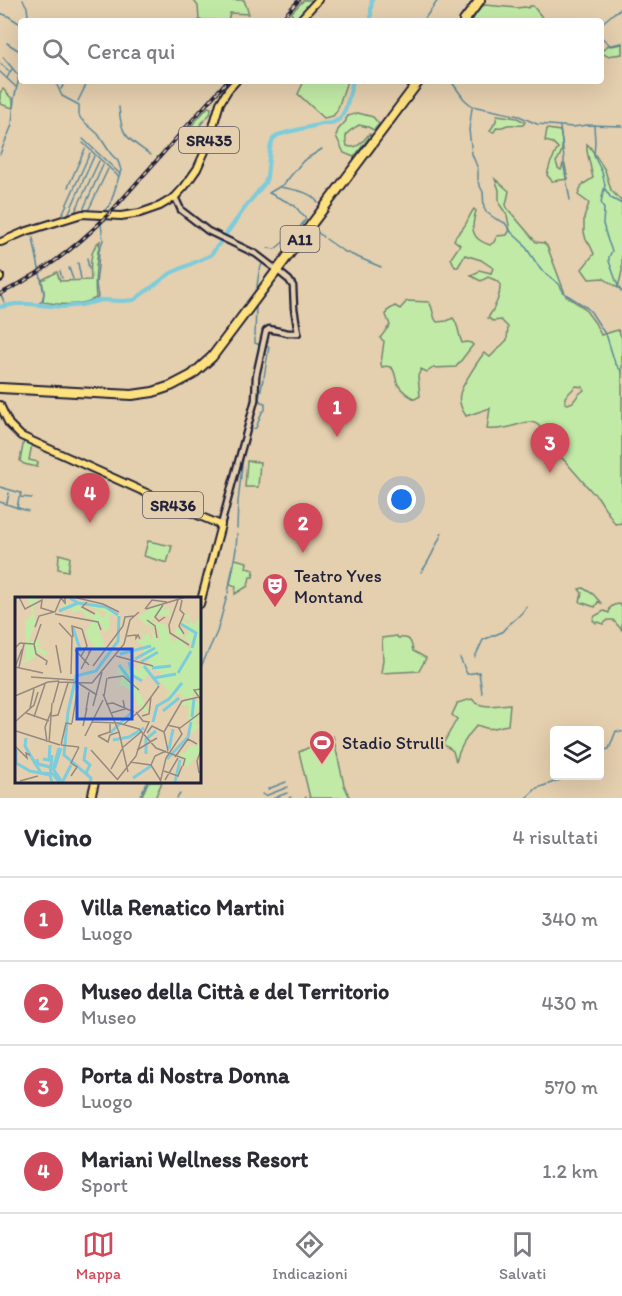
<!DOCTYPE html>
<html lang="it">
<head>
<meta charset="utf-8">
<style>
  :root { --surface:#fff; --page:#f2f2f3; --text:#2b2b33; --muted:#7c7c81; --line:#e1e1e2; --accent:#d1495b }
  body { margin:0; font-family:Itim,sans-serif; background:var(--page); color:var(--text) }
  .controls { position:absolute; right:18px; bottom:18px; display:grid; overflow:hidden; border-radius:6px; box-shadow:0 6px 24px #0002 }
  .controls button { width:54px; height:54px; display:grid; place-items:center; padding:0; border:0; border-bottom:2px solid var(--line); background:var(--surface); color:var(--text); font:30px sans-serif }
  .you { position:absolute; left:402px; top:500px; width:21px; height:21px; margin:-15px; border:4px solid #fff; border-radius:50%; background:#1a73e8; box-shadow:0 0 0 9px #1a73e833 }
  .badge { display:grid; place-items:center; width:39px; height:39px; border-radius:50%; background:var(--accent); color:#fff; font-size:20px; font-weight:700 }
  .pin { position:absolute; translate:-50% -50px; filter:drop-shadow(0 2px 3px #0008) }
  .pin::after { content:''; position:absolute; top:32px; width:21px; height:18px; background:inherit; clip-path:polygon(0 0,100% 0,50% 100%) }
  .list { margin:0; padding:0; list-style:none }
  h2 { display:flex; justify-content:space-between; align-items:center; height:78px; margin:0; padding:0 24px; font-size:26px }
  h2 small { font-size:20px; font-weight:400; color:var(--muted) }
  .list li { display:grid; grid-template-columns:39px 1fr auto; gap:18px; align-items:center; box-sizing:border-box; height:84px; padding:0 24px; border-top:2px solid var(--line) }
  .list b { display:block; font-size:22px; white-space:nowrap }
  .list p { margin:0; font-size:20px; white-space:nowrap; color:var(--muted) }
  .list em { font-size:20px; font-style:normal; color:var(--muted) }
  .icon { flex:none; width:33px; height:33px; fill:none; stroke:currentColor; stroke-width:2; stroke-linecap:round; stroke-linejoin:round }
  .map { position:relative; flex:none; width:622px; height:798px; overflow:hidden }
  .search { position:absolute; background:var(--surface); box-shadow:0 6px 24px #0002; left:18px; right:18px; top:18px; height:66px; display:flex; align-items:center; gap:15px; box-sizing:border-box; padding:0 21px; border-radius:6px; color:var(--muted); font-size:22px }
  .sheet { height:414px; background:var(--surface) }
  nav { display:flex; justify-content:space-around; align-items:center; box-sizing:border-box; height:84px; border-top:2px solid var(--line); background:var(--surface); font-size:16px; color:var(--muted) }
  nav a { display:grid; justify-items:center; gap:3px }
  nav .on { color:var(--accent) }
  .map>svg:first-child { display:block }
</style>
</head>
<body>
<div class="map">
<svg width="622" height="798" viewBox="0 0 622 798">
  <rect width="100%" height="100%" fill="#e4cfae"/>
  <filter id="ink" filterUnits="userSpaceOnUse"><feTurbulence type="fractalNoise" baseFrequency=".0167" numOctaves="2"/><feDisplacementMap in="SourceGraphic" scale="12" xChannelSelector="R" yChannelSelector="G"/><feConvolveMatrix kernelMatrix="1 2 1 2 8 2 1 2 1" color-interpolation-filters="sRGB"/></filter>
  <g filter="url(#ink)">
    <g fill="#c1eaa6" stroke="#728670" stroke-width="1.5" fill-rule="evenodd">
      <polygon points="192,0 244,0 249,14 230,13 228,21 199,20 198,6 195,2"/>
      <polygon points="304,0 316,0 296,21 291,13"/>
      <path d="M485,5L517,8L525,7L528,8L530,6H533L545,21H472C476,15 477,7 485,5Z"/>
      <polygon points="622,43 622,54 607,56 601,52 607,46"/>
      <polygon points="304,81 347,81 337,111 333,116 324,118 298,94"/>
      <polygon points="3,89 13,100 13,108 0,104 0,93"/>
      <polygon points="208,107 211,108 210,114 201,124 194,134 187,131"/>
      <path d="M358,113L373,117L379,124L374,130L368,127L359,125C349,131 343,133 347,146C358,150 363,141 369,134L371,135L354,157L344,153L336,136L338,130L346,121V119L348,116Z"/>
      <path d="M497,115L517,118L525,122L523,125C518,126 513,124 508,125C503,126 504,128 497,127L494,132L490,131L496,121Z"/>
      <path d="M547,129L560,131C563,144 564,151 556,162L558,168L561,170L563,164L565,165L568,179L552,181L547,175L550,164L558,148L553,143L545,141Z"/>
      <polygon points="587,144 590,147 605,170 611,190 622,202 622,271 618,288 603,278 589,279 582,269 594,254 590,245 586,240 584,232 584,218 589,203 578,195 582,185 593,178 587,151"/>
      <path d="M495,179L509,191L506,205L507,208L536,242L544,243L547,246L566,296L584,308L595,323L601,335L618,330L622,338V523L615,524L598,497L592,492L565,461L558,455L553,453C535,399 523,433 487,429L490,408L466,416C462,410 458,402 460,394C462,385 478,361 484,353L490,357L507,340L508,327L501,320L493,321L488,318C494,309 501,296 500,284L495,280L488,277L481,281L475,278L471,275L478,272L479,270L491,273L493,268L481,260L465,255L458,267H455L451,258L460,245L454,240C456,234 460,233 463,228C468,222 469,215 474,209L476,211C471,228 470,239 490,245L494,242L497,236L507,235L510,230L507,215L500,205L499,200V190ZM576,386L583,387L584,390L579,394L573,402L568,404L565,403V397Z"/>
      <path d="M100,241C96,260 94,278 96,298C80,307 61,305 43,302L44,292L42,280L57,272L60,281L91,280C90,268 89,248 100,241Z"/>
      <path d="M407,301L429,302C434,309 432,317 437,322L447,321L453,318C459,325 458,334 462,343L467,342L471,343L473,345L456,367L433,368L427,372L421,369L418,376L420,396L415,399C409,396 403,392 399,386C393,378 398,363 382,367L381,364L384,341L380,338L390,325L386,315L387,311L395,306L400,309Z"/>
      <polygon points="24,440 32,444 29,460 38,462 37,467 24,464 20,461"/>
      <polygon points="247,461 260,462 258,487 245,487"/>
      <polygon points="148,541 172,546 167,563 144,556"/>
      <polygon points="59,554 70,557 68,571 58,569"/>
      <polygon points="235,559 247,562 246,568 254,570 253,577 250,577 248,586 235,594 236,586 230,584"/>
      <polygon points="583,588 593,594 601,603 598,602 595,607 580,602 582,593 579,589"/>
      <polygon points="619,604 622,607 622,630 613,620 608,620 603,624 599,622 596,623 593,620 595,616 604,611 609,613 610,608 614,605"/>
      <path d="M397,636L398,638C409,637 411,639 413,651L426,658L419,671L381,673L383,660L382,638Z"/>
      <path d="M472,699C480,710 498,705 510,704L508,725C491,727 495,732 477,725C467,736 459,748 456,762L453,751L443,744L457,719L452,715L457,704V703Z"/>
      <polygon points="333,736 344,785 350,798 310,798 299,752"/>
      <polygon points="148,782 162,782 155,798 141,798"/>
    </g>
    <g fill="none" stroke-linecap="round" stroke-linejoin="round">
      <g stroke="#59889b" stroke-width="1.5">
        <polyline points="23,0 27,7 28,16 32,21"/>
        <polyline points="0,13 8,16 19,23 21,22"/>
        <polyline points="23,21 28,15"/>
        <polyline points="423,21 438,0"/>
        <polyline points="601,24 614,13 622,8"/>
        <polyline points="601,37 611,46 622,44"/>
        <polyline points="7,43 21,52"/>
        <polyline points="3,57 19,76 18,79"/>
        <polyline points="0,63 10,72"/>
        <polyline points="0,72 16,87"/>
        <polyline points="7,78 12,69"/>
        <polyline points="55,81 62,96 79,105 79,115 81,119 98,134 111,154 118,161 121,170 110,205 102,213"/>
        <polyline points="451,81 464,99 472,106 519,116 537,124 573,127 587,125 622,126"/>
        <polyline points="61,89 66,81"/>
        <polyline points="78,101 88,81"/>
        <path d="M119,107C121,137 127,138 151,155"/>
        <polyline points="472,108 469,130 472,154 478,169 478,180"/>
        <polyline points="594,125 595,142 594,156 602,172 605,185 601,202 604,209 603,224 608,241 612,251 609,257 609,261 618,286 622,292"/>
        <polyline points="560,127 564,158 564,167 570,200"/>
        <polyline points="83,139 119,173"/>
        <polyline points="83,143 118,176"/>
        <polyline points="0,154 12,125 14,99 19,78"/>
        <polyline points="478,182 483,192 484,208 486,212 496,219 505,223 512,233 523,243 541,270 559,284 564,293 586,307 591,312 607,337 615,363 622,372"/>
        <polyline points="68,187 85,149"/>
        <path d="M281,187C294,190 311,191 318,203"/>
        <polyline points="605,189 611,198 622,204"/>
        <polyline points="83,210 103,165"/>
        <polyline points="88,211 108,169"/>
        <polyline points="74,214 99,161"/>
        <polyline points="68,215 94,156"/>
        <polyline points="61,217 90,153"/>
        <polyline points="315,230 323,237"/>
        <polyline points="33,238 44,294 42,301 38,304"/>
        <polyline points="326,239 343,251 381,267"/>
        <polyline points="268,248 275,249 297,231 306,219 294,205 269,193 284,184 303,161 322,149"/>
        <polyline points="87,258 89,269"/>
        <polyline points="78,263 81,279"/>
        <polyline points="69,268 73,279"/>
        <polyline points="60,271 62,278"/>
        <polyline points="257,286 259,272 263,261"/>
        <polyline points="1,295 4,302"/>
        <polyline points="96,302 98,297 96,284 98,266 99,251 103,240 101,224"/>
        <polyline points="4,304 4,306"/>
        <polyline points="255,336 256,306"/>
        <polyline points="255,338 255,343 260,345"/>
        <polyline points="264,377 269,347 264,346"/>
        <polyline points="246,443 249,430 256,428 262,412 265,410 265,403 261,402 259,399 263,379"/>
        <polyline points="0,487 21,493 20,497 32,498"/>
        <polyline points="0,502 28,511"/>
        <polyline points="7,503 9,493"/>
        <polyline points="17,508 19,498"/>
        <polyline points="237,528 238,502 243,457"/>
        <path d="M421,572C428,565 437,543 442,533"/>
        <polyline points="228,593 236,549 237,534"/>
        <path d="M475,657L483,640L502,632C509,622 520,618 526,607"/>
        <polyline points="460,658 467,674 479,672 482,693"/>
        <polyline points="200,669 217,632 227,596"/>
        <polyline points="600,751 609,749 616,731 622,732"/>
        <polyline points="268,789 286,782"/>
        <polyline points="262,794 265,796 288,787"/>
        <polyline points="139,798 147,782"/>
        <polyline points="177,798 180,794"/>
        <polyline points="274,798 287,793"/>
        <polyline points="289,798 291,797"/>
        <polyline points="305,798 306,797"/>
        <polyline points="526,798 537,788 563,779 566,776"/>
      </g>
      <g stroke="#7dccdb" stroke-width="4">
        <polyline points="371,21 371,8 372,0"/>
        <polyline points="0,307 15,304 29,304 63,307 81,305 102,300 123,301 134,300 171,273 211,255 247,205 265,183 267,177 270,148 273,139 278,135 288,132 322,124 332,123 340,119 346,108 353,81"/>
      </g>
      <defs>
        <g id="secondary">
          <polyline points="175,197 181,210 208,231 256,254 273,267"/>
          <polyline points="221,525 255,400 256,376 266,331 269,329 288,333 298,333 294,308 293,286 289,280 278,271"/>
        </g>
        <g id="primary">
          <polyline points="299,21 318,0"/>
          <polyline points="1,242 24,232 82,214 121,216 140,213 160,206 175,197 185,186 197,169 207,147 220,103 228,90 236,81"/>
          <polyline points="0,276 0,278"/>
          <polyline points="0,405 9,424 21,436 173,505 221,525 200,604"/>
          <polyline points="91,798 95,782"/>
        </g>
        <g id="motorway">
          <polyline points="464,21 480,0"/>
          <polyline points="171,386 192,375 212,357 419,81"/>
          <polyline points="0,388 132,395 153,392 168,387"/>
        </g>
      </defs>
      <use href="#secondary" stroke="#22223b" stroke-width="9"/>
      <use href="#primary" stroke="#22223b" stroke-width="10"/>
      <use href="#motorway" stroke="#22223b" stroke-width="12"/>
      <use href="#secondary" stroke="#e4cfae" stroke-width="4.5"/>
      <use href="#primary" stroke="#fde080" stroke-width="6"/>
      <use href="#motorway" stroke="#fde080" stroke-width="8"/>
      <defs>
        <g id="rail">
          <polyline points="280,21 299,0"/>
          <path d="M0,294C41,274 78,246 110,213L227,81"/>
        </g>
      </defs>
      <use href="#rail" stroke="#22223b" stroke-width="4"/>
      <use href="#rail" stroke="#e4cfae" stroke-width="1.5" stroke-dasharray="4.5" stroke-linecap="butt"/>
    </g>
  </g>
  <defs>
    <symbol id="theatre-pin" viewBox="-11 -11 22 30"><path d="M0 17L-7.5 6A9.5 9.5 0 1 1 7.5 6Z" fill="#d1495b" stroke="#e4cfae"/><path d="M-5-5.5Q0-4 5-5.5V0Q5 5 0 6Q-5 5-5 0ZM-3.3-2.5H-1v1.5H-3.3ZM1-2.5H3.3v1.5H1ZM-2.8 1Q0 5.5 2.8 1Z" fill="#fff"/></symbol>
    <symbol id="stadium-pin" viewBox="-11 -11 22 30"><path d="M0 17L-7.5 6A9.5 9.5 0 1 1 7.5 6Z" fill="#d1495b" stroke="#e4cfae"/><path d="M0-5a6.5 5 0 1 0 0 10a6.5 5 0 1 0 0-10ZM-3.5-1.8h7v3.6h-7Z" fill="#fff"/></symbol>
  </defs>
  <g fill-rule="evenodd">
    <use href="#theatre-pin" x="260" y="571" width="30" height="40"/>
    <use href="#stadium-pin" x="307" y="728" width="30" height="40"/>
  </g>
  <g text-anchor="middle" stroke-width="5" stroke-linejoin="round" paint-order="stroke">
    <g fill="#e4cfae" stroke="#5c565e" stroke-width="1.5">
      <rect x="179" y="127" width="60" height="26" rx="4.5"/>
      <rect x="280.5" y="226" width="39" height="26" rx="4.5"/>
      <rect x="143" y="492" width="60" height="26" rx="4.5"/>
    </g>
    <g font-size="16" font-weight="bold" fill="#22223b">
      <text x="209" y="146">SR435</text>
      <text x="300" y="245">A11</text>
      <text x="173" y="511">SR436</text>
    </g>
    <g font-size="18" fill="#22223b" stroke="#e4cfae" text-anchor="start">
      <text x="294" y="582">Teatro Yves<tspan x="294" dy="21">Montand</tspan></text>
      <text x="342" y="749">Stadio Strulli</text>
    </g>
  </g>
  <g transform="translate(15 597)">
    <rect width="186" height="186" fill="#e4cfae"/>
    <path d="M12,0H25L18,11L21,26L13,45L32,41L25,43L23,47L29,46L22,49L36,57L31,56L30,60L23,53L19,61L7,67L11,59L10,24L18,17ZM54,6L52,10L63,8L76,18L83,14L88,21L92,16L68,7L90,10L102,18L101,21L99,17L95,18L94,33L88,35V28L83,29L90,50L84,51L83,56L70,36L79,22L71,20L66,13L56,16L58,10L50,14L48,7ZM142,7L150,9L148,14L154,11L156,19L140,18L137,25L151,28L158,45L166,39H159L161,31L167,32L170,38L165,42L175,53L176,45L169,43L174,35L164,23L174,27L176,24L169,20L172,17L179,28L186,18V99L177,97L186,109L180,118L186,115V118L180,121L186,120V124L180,123L181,128L186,127V141L184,142V130L178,136L174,134L173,108L165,109L173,101L170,99L168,104L166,97H160L158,100L163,102L152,109L156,104L154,99L149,100L155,95L141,81L147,75L133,71L139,81L132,78L130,83L113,75L114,64L124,75L125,68L117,63L130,70L136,68L128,57L129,50L121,43H128L127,32L129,38L134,36L135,43L138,39L134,31L145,44L143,33L137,28L135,31L134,22L132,30L123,20ZM106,67L118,82L134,116L124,112L128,111L126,107L123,110L120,99L109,89L103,88L107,81L102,74L104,70L107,72ZM186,144V155L171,171L164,155L170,156L175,148L183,149Z" fill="#c1eaa6"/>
    <path fill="none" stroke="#7dccdb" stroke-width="3" d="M55,1L63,6L91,10L103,18M44,14L63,6M166,27L181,36L177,51M58,31L66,55M105,57L136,49M120,62L140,51M114,65L117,78L127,84M126,65L143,55M104,68L116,84M129,69L144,88M137,71L156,69M163,76L176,54M139,81L161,77M148,114L164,101M177,120L179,102M138,125L142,109L154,102L167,86M95,136L116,116M11,141L10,149L26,176L38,177L45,186M98,143L114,140L129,131M71,150L69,163L75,168L71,176L74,179M11,151L21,168M1,152V166L15,174L35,178L37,186M154,152L158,132M131,157V142L141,134M37,158L36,169L40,170L46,151M22,162L23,167L35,170L36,176M28,162L34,163L35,148M152,162L173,140L176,125M39,169L44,151M37,170L47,185M118,181L136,169M160,185L165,163M47,186L56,168M75,186L76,181L49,158L53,115L61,79L81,74L103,44L104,19"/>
    <path fill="none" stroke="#968a80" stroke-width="1.5" d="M4,0L10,12L27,3L26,11L39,15L24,19L20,30M58,0L88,7L104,15M163,3L154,28L155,36L174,48M167,3L165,13L169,17L164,29L169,37M72,5L67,10L80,17M148,8L140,20L144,24L150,20M130,12L137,3L152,5M131,12L171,0M40,15L46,1L50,6V0M40,17L83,25L86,33M132,23L140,29L142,41M44,26L57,40L56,77M26,27L19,47L21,57L32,64L31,68M112,39L121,38V41L123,38L125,42M58,40L57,29L67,32M109,47L115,23L124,15M41,48L46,76M0,51L5,46L19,47M60,53L74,68M66,59L72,49L67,32M101,59L138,69M78,69L108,29L110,20L119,19M0,70L7,52M0,70L28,76M4,70L9,47M66,72L76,53L73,56M16,80L59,83M93,81L108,79L124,93M60,84L82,98M44,85L77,86M77,86L109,47M186,92L179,93L186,103M88,97L104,135L113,175M0,99L33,85L44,84M89,99L92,81M38,106L44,84M91,107L98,106L119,115M78,109L87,75M15,111L19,92M71,113L74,95M121,115L128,124L134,125L129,136M11,116L34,124M96,116L110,112L108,103M37,119L43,118L53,86M127,119L134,117L136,100M19,120L30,87M1,124L19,108L23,95M77,125L103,126L124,132L141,151L170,162L168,169M57,126L63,89M108,128L128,111L144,89M152,128L165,131L185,116L186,119M68,129L72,111M1,134L45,148M149,135L153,154M132,136L137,129L149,135L167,104L184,100M70,139L88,103M83,139L93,145L95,138L104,135M83,139L95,135V127M32,145L30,130L36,115M34,146L37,106M46,148L51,126L57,127M46,148L64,150M1,150L12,161L11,156L15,158M107,151L126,135M76,153L102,182M122,153L142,141M160,160L173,142L182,147M115,165L136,168L146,184M136,168L140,159L151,154M96,172L107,152M149,174L163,179L167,169M184,176L182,164L186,153M56,179L62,170L56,166L64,150M102,183L121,159L128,137M150,183L163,161M5,184L23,179M145,186L151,161L167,137L163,130"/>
    <path fill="#1d4ed8" fill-opacity="0.15" stroke="#1d4ed8" stroke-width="3" d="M62,52H117V122H62Z"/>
    <rect width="186" height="186" fill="none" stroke="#22223b" stroke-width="3"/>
  </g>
</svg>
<div class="controls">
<button><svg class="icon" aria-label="layers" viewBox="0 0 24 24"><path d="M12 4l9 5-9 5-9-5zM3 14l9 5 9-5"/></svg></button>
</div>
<div class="you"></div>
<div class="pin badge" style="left:337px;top:437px">1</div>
<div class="pin badge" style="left:303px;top:553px">2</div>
<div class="pin badge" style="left:550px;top:473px">3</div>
<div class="pin badge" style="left:90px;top:523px">4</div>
<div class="search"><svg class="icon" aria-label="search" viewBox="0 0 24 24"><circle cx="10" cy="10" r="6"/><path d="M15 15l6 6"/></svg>Cerca qui</div>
</div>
<section class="sheet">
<h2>Vicino<small>4 risultati</small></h2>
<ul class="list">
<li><span class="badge">1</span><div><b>Villa Renatico Martini</b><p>Luogo</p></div><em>340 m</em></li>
<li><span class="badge">2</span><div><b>Museo della Città e del Territorio</b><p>Museo</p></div><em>430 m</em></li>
<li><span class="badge">3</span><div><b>Porta di Nostra Donna</b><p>Luogo</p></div><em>570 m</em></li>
<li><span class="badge">4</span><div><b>Mariani Wellness Resort</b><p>Sport</p></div><em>1.2 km</em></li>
</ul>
</section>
<nav>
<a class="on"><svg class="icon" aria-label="map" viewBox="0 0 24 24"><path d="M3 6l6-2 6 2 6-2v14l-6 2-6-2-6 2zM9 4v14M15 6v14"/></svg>Mappa</a>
<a><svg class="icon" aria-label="directions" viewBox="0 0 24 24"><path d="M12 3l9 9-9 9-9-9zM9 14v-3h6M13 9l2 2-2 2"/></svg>Indicazioni</a>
<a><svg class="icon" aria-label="saved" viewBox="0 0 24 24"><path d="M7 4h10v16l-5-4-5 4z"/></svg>Salvati</a>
</nav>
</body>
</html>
